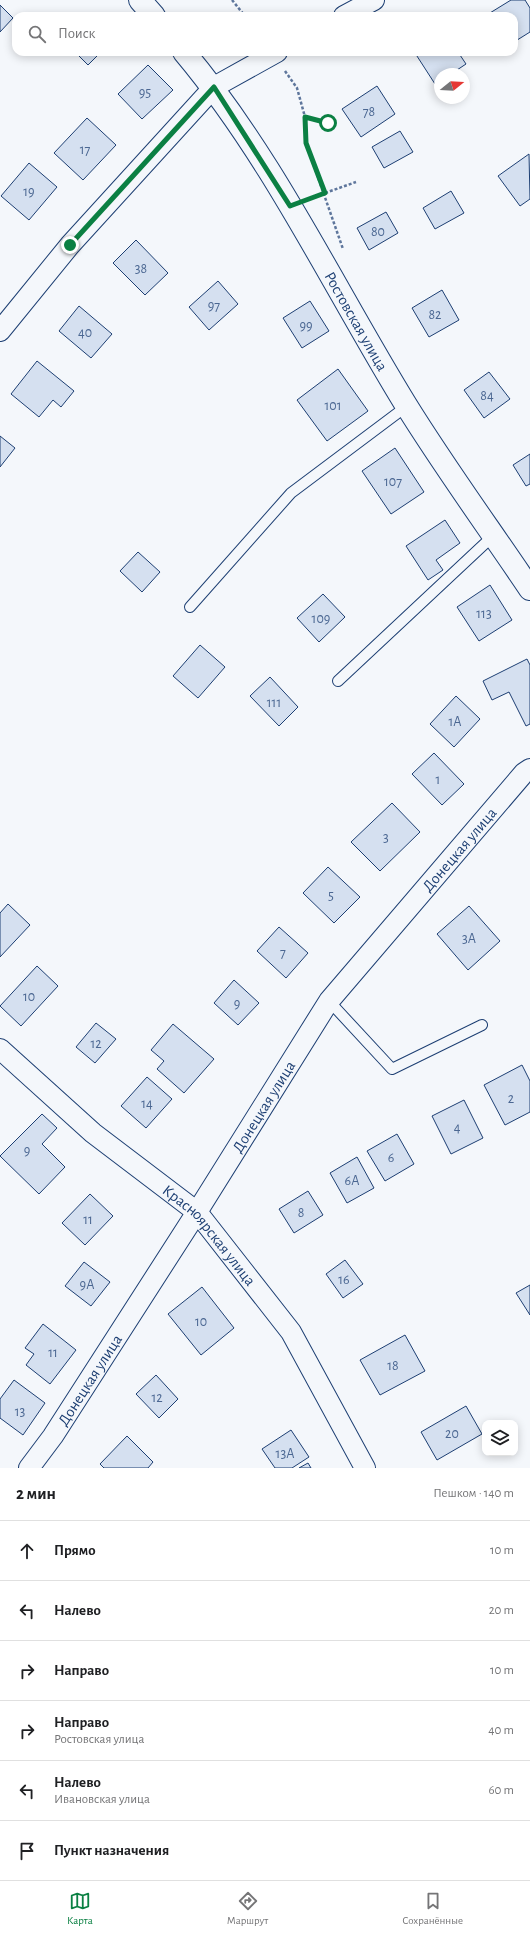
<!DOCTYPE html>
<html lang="ru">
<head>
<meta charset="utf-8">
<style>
  :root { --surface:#fff; --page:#f6f6f6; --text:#202124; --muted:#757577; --line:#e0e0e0; --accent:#0b8043 }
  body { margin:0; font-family:"Alegreya Sans",sans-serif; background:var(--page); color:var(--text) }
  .controls { position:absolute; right:12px; bottom:12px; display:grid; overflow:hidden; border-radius:8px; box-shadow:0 2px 10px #0003 }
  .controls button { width:36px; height:36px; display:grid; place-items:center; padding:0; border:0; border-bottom:1px solid var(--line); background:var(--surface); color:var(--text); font:20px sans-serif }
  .compass { position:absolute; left:434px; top:68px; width:36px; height:36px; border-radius:50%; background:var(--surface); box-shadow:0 2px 10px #0003; rotate:72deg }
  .stop { position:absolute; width:12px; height:12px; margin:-9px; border:3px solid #0b8043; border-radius:50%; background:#fff }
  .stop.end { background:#0b8043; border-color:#fff; box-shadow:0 1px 4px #0008 }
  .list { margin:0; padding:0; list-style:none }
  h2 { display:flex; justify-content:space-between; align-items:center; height:52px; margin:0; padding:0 16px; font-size:17px }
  h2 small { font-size:13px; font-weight:400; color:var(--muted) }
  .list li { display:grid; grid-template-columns:26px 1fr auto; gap:12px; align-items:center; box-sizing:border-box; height:60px; padding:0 16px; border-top:1px solid var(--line) }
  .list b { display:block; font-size:15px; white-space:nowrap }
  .list p { margin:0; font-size:13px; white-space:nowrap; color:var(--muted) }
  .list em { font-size:13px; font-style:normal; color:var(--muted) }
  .icon { flex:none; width:22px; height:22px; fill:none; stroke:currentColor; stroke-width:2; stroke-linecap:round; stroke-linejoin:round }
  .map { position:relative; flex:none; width:530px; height:1468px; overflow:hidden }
  .search { position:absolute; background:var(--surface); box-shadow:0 2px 10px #0003; left:12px; right:12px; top:12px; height:44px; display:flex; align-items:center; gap:10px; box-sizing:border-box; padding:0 14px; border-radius:12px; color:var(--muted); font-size:15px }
  .sheet { height:412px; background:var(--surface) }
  nav { display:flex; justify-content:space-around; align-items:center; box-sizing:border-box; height:56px; border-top:1px solid var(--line); background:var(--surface); font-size:11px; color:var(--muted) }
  nav a { display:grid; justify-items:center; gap:2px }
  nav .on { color:var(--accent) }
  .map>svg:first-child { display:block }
</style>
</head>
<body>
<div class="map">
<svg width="530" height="1468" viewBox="0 0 530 1468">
  <rect width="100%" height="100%" fill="#f4f7fb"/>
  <g fill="#d5e0f0" stroke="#1d3f73">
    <polygon points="511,0 525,0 530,8 530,32 514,42 514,16 485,16"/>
    <polygon points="0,5 13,18 0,32"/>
    <polygon points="75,52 101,52 88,65"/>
    <polygon points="416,52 458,52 466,64 451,74 440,74 440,81 435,84 415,53"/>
    <polygon points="148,65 173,90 142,119 118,94"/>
    <polygon points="377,86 395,114 361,137 342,109"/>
    <polygon points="87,118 116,145 83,180 54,153"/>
    <polygon points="400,131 413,152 384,168 372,147"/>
    <polygon points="529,154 530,199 520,206 498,176"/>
    <polygon points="29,163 57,187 29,220 1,196"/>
    <polygon points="451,191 464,213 435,229 423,208"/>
    <polygon points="386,212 398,233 369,250 357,228"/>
    <polygon points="136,240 168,273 145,295 113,263"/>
    <polygon points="218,281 238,304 209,330 189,307"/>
    <polygon points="442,290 459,320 429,337 412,308"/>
    <polygon points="310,301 329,331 302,348 283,318"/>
    <polygon points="79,306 112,334 91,358 59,331"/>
    <polygon points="37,361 74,391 61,407 53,400 39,417 11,394"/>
    <polygon points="338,369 368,411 327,441 297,400"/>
    <polygon points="489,372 510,399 484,418 464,390"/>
    <polygon points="0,436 15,448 0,467"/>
    <polygon points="395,448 424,492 391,514 362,471"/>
    <polygon points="530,454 530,484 526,486 513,465"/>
    <polygon points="445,520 460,543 436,560 443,570 428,580 406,546"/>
    <polygon points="138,552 160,572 142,592 120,571"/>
    <polygon points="490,585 512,620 479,641 457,607"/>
    <polygon points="323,594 345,617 319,642 297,618"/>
    <polygon points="200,645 225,667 198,698 173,676"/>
    <polygon points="527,659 530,665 530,724 526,726 509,692 492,700 483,681"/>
    <polygon points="270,677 298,707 279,726 250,696"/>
    <polygon points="456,696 480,719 454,747 430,724"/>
    <polygon points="434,753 464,784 442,805 412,774"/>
    <polygon points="392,803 420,832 380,871 351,842"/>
    <polygon points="328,867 360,897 334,923 303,893"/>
    <polygon points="8,904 30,925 0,957 0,913"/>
    <polygon points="469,906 500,941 468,970 437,934"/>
    <polygon points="279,927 308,953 286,978 257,951"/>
    <polygon points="37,966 58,986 21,1026 0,1006"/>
    <polygon points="234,980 259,1003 238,1025 214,1003"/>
    <polygon points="96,1023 116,1039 95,1063 76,1047"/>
    <polygon points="173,1024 214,1059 184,1093 157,1069 164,1061 151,1050"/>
    <polygon points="522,1065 530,1081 530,1112 505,1125 484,1085"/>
    <polygon points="147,1077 172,1099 146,1128 121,1106"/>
    <polygon points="464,1100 483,1138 451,1154 432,1116"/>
    <polygon points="42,1114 57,1128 42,1144 65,1167 39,1194 0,1156"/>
    <polygon points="397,1134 414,1164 385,1181 367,1151"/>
    <polygon points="357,1157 374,1188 347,1203 330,1173"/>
    <polygon points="308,1191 323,1215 294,1233 279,1209"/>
    <polygon points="90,1194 113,1216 85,1245 62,1223"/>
    <polygon points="345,1260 363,1284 343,1298 326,1274"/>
    <polygon points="84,1262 110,1282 91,1306 65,1286"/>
    <polygon points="530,1285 530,1315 516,1293"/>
    <polygon points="202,1287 234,1328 201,1355 168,1314"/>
    <polygon points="43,1324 76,1350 50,1384 26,1365 34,1354 25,1348"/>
    <polygon points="405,1335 425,1371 380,1395 360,1360"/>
    <polygon points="156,1375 178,1399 159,1418 136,1394"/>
    <polygon points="14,1380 45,1403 23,1435 0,1418 0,1399"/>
    <polygon points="466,1406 482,1434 437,1460 421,1432"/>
    <polygon points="291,1430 309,1457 292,1468 275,1468 262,1449"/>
    <polygon points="127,1436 153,1462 148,1468 104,1468 100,1464"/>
    <polygon points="308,1463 311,1468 299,1468"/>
  </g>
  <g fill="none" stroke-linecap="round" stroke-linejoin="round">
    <defs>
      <g id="lane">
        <polyline points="190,607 291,493 407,406"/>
        <polyline points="338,681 494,535"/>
        <polyline points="329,1001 392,1069 482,1025"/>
      </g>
      <g id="street">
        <polyline points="344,16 374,0"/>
        <polyline points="0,331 70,245 214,87 277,52"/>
        <path id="s1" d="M0,1049L93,1133L197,1212L291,1332L365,1468"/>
        <path id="s2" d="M29,1468L53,1436L197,1212L329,1001L524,773L530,769"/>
      </g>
      <g id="secondary">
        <polyline points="140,0 154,16"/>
        <path id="s3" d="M184,52C273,158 334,288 406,405C445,468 489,528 530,589"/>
      </g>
    </defs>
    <use href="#lane" stroke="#1d3f73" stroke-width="12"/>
    <use href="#street" stroke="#1d3f73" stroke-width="22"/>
    <use href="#secondary" stroke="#1d3f73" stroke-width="24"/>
    <g stroke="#5e769c" stroke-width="2.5" stroke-dasharray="3 2" stroke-linecap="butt">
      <polyline points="232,0 245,16"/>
      <polyline points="285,71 297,88 305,117 306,143 343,249"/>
      <polyline points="305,117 328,123"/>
      <polyline points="311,198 356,182"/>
    </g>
    <use href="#lane" stroke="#f4f7fb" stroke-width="10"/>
    <use href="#street" stroke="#f4f7fb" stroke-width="20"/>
    <use href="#secondary" stroke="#f4f7fb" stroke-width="22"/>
  </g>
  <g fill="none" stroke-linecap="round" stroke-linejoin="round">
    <polyline stroke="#0b8043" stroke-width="5" points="70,245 214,87 290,206 325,193 306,143 305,117 328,123"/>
  </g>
  <g text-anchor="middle" stroke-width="3" stroke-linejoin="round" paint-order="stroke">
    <g font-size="14" fill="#4b6792">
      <text x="145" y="97">95</text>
      <text x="369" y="116">78</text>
      <text x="85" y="154">17</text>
      <text x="29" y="196">19</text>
      <text x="378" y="236">80</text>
      <text x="141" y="273">38</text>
      <text x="214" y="310">97</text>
      <text x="435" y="319">82</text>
      <text x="306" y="330">99</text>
      <text x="85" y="337">40</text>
      <text x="487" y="400">84</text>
      <text x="333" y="410">101</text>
      <text x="393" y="486">107</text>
      <text x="484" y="618">113</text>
      <text x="321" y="623">109</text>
      <text x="274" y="707">111</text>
      <text x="455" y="726">1А</text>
      <text x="438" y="784">1</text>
      <text x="386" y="842">3</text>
      <text x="331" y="900">5</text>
      <text x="469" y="943">3А</text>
      <text x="283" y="957">7</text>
      <text x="29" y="1001">10</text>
      <text x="237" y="1008">9</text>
      <text x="96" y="1048">12</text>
      <text x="511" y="1103">2</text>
      <text x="147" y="1108">14</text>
      <text x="457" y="1132">4</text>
      <text x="27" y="1155">9</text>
      <text x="391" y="1162">6</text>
      <text x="352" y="1185">6А</text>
      <text x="301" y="1217">8</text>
      <text x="88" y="1224">11</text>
      <text x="344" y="1284">16</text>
      <text x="87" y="1289">9А</text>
      <text x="201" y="1326">10</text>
      <text x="53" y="1357">11</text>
      <text x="393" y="1370">18</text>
      <text x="157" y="1402">12</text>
      <text x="20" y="1416">13</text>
      <text x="452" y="1438">20</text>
      <text x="285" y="1458">13А</text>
    </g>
    <g font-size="16" fill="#1d3f73" stroke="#f4f7fb">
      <text dy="6" stroke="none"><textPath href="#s3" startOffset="320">Ростовская улица</textPath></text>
      <text dy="6" stroke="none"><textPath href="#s2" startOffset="755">Донецкая улица</textPath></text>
      <text dy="6" stroke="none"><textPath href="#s2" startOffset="431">Донецкая улица</textPath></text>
      <text dy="6" stroke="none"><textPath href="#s1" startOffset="281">Красноярская улица</textPath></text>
      <text dy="6" stroke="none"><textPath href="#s2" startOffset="107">Донецкая улица</textPath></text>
    </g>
  </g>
</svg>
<div class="controls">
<button><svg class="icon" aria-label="layers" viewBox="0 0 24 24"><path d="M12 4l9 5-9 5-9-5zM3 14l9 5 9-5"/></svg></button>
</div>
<svg class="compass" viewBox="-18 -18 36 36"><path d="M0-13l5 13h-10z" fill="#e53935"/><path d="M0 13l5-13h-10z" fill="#757577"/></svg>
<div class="stop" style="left:328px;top:123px"></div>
<div class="stop end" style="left:70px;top:245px"></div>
<div class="search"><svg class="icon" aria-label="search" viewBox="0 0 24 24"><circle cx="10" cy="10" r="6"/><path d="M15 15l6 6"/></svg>Поиск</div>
</div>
<section class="sheet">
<h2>2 мин<small>Пешком · 140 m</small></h2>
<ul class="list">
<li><svg class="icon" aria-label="ahead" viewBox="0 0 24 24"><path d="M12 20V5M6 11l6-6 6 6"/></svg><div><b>Прямо</b></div><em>10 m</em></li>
<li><svg class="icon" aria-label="left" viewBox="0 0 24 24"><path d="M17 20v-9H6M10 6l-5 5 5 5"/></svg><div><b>Налево</b></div><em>20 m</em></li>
<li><svg class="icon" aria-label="right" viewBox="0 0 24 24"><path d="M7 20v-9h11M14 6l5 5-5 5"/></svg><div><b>Направо</b></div><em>10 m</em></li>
<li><svg class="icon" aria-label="right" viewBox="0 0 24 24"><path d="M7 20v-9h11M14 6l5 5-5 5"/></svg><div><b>Направо</b><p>Ростовская улица</p></div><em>40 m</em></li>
<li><svg class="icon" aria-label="left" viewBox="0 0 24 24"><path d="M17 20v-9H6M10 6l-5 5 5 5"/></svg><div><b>Налево</b><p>Ивановская улица</p></div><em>60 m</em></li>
<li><svg class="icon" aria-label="arrive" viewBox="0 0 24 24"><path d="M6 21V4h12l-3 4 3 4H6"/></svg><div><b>Пункт назначения</b></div></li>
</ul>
</section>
<nav>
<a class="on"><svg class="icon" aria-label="map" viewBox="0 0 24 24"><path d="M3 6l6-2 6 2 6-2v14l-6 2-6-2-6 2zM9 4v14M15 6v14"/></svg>Карта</a>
<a><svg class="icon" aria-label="directions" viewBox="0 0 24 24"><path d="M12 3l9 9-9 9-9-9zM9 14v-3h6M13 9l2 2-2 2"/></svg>Маршрут</a>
<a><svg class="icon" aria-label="saved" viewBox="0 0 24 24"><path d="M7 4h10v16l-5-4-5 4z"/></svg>Сохранённые</a>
</nav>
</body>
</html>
